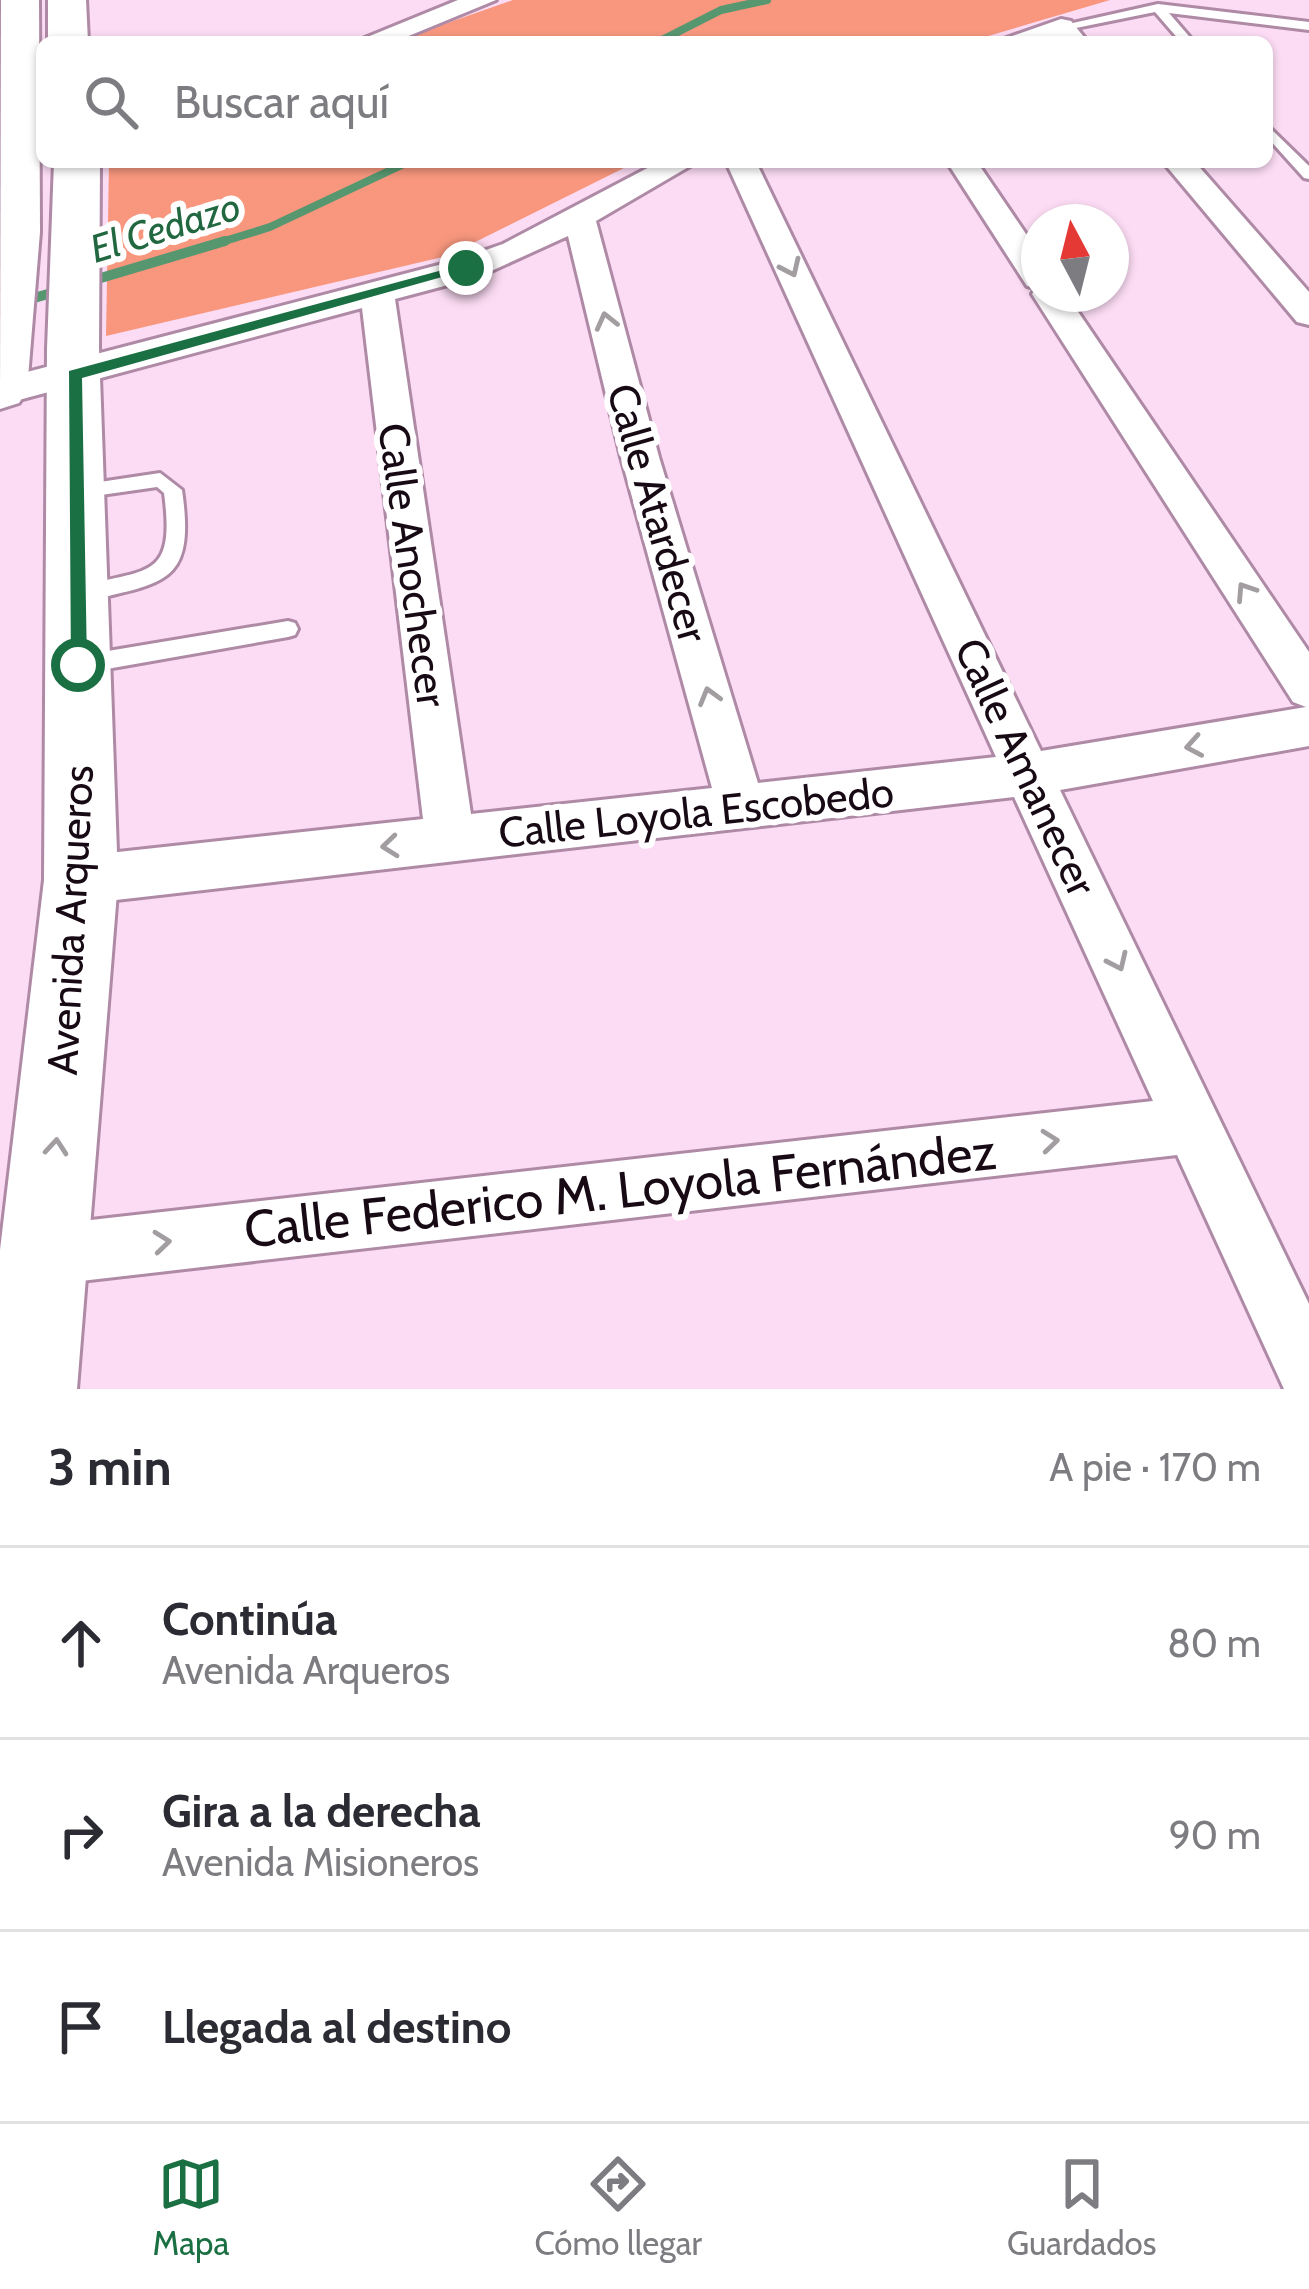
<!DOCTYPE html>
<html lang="es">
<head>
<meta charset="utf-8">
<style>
  :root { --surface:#fff; --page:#f2f2f3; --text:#2b2b33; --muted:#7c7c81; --line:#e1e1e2; --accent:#1a7043 }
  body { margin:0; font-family:Cabin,sans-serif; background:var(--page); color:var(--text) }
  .compass { position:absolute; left:1021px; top:204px; width:108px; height:108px; border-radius:50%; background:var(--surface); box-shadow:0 3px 9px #0004; rotate:353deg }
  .stop { position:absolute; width:36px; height:36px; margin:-27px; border:9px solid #1a7043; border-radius:50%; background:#fff }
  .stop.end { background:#1a7043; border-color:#fff; box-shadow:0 3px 12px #0008 }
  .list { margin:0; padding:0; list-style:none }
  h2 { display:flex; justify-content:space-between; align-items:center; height:156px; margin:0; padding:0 48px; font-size:51px }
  h2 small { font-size:39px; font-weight:400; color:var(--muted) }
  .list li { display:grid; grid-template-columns:78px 1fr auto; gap:36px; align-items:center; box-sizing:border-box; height:192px; padding:0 48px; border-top:3px solid var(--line) }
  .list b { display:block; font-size:45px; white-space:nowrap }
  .list p { margin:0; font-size:39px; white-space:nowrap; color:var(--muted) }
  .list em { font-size:39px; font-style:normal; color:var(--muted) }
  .icon { flex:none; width:66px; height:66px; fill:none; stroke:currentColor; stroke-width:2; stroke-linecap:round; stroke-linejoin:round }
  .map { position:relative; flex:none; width:1309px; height:1389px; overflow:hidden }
  .search { position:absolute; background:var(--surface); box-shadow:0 3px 9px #0004; left:36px; right:36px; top:36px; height:132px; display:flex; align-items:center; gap:30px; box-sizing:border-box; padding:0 42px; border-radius:18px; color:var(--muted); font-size:45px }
  .sheet { height:732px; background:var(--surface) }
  nav { display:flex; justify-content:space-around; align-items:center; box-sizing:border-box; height:168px; border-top:3px solid var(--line); background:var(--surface); font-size:33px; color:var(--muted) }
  nav a { display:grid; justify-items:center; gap:6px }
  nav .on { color:var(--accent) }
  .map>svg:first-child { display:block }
</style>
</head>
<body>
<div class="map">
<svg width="1309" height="1389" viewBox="0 0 1309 1389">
  <rect width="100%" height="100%" fill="#fcdcf4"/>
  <g fill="#f8977e">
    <polygon points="513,0 1110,0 968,42 393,42"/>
    <polygon points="109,162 636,162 447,256 106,336"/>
  </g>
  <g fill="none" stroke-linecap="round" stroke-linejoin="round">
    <g stroke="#579770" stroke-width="8">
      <polyline points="658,42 721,10 767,0"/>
      <polyline points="215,244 270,227 408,162"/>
    </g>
    <g stroke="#579770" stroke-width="10">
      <polyline points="84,283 225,241"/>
      <polyline points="0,308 65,289"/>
    </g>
    <defs>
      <g id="lane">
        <polygon points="1158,4 1309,22 1309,30 1169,13 1194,42 1181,42 1155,12 1061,31 1055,27"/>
        <polygon points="1267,125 1309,166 1309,179 1304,178 1267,137"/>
        <path d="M160,473L182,490C196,586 163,582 83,602L76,600L73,594L76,588C146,567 176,583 164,493L157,487L80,498L73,496L71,491L73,486Z"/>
        <polygon points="288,621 295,623 298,629 295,635 288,637 84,673 77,670 74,664 77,658 84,655"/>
      </g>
      <g id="street">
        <polygon points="458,0 496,0 394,42 355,42"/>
        <polygon points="1061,19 1071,21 1088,42 1055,37 995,42"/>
        <path d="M659,162H697L596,221L659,457L758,783L996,757L726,162H756L1041,751L1306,707L1293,702L1032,294L1036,288L1027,286L947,162H977L1039,253V294H1066L1309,652V746L1060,790L1309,1304V1389H1284L1177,1155L46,1285L25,1276L16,1255L25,1234L46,1225L1153,1101L1014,797L81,904L63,897L56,880L63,863L81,856L423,819L362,308L0,405V379L454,261L503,244ZM568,236L621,457L712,788L471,814L395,299L478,277Z"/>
        <polygon points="1163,162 1195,162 1309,292 1309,325 1297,322"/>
      </g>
      <g id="primary">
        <polygon points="1,0 39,0 40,232 27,390 19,403 0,409"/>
        <polygon points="48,0 86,0 88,42 48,42"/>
        <polygon points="54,162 100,162 99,349 118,880 77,1389 0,1389 0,1250 44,880 47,349"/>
      </g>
    </defs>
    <use href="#lane" stroke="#af8aa6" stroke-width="6"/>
    <use href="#street" stroke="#af8aa6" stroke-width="6"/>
    <use href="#primary" stroke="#af8aa6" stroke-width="6"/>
    <use href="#lane" fill="#fff" fill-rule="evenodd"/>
    <use href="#street" fill="#fff" fill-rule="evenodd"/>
    <use href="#primary" fill="#fff" fill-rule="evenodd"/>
  </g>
  <defs><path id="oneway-chevron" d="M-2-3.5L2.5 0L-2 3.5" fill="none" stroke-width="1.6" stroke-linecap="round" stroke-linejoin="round" transform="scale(3)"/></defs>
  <g stroke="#a29da1">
    <use href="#oneway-chevron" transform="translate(791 268) rotate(65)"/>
    <use href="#oneway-chevron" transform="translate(606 321) rotate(-104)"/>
    <use href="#oneway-chevron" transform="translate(1245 591) rotate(-123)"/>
    <use href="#oneway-chevron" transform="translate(709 696) rotate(-106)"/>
    <use href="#oneway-chevron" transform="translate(1194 746) rotate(170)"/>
    <use href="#oneway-chevron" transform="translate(390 846) rotate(174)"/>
    <use href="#oneway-chevron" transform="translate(1118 962) rotate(65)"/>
    <use href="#oneway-chevron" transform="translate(1050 1141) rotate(-6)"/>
    <use href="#oneway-chevron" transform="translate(56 1147) rotate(-85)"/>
    <use href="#oneway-chevron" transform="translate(162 1242) rotate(-6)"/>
  </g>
  <polygon fill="#1a7043" points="461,265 474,268 82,378 87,665 78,673 71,671 69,371"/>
  <g text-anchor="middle" stroke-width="12" stroke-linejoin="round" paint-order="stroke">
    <g font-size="39" font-style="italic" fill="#216740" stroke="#fff">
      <text transform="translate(165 227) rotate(-17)" y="14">El Cedazo</text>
    </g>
    <g font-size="42" fill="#170a14" stroke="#fff">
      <text transform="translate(658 513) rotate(74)" y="15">Calle Atardecer</text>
      <text transform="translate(413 565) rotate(82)" y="15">Calle Anochecer</text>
      <text transform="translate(1026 767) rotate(65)" y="15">Calle Amanecer</text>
      <text transform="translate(696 812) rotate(-6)" y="15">Calle Loyola Escobedo</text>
      <text transform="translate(70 920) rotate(-87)" y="15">Avenida Arqueros</text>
    </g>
    <g font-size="51" fill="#170a14" stroke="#fff">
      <text transform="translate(620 1190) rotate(-6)" y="18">Calle Federico M. Loyola Fernández</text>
    </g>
  </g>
</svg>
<svg class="compass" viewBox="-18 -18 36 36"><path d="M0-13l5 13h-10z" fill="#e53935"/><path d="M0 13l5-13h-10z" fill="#7c7c81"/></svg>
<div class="stop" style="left:78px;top:665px"></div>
<div class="stop end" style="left:466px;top:268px"></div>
<div class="search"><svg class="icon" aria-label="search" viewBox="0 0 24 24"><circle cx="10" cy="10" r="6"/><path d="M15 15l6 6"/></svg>Buscar aquí</div>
</div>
<section class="sheet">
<h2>3 min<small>A pie · 170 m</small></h2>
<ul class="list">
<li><svg class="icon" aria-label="ahead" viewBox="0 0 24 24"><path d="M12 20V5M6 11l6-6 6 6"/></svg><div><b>Continúa</b><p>Avenida Arqueros</p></div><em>80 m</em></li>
<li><svg class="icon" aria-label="right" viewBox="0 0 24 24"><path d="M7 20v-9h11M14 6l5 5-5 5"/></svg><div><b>Gira a la derecha</b><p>Avenida Misioneros</p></div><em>90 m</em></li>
<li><svg class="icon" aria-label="arrive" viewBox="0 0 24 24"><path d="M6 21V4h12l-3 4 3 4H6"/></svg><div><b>Llegada al destino</b></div></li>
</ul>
</section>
<nav>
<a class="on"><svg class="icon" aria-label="map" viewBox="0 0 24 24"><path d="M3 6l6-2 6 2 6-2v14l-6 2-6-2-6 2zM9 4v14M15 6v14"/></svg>Mapa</a>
<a><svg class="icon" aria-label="directions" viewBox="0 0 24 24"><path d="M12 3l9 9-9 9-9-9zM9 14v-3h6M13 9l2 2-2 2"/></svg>Cómo llegar</a>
<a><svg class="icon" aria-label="saved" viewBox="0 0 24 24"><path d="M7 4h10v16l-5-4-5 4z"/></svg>Guardados</a>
</nav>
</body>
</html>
